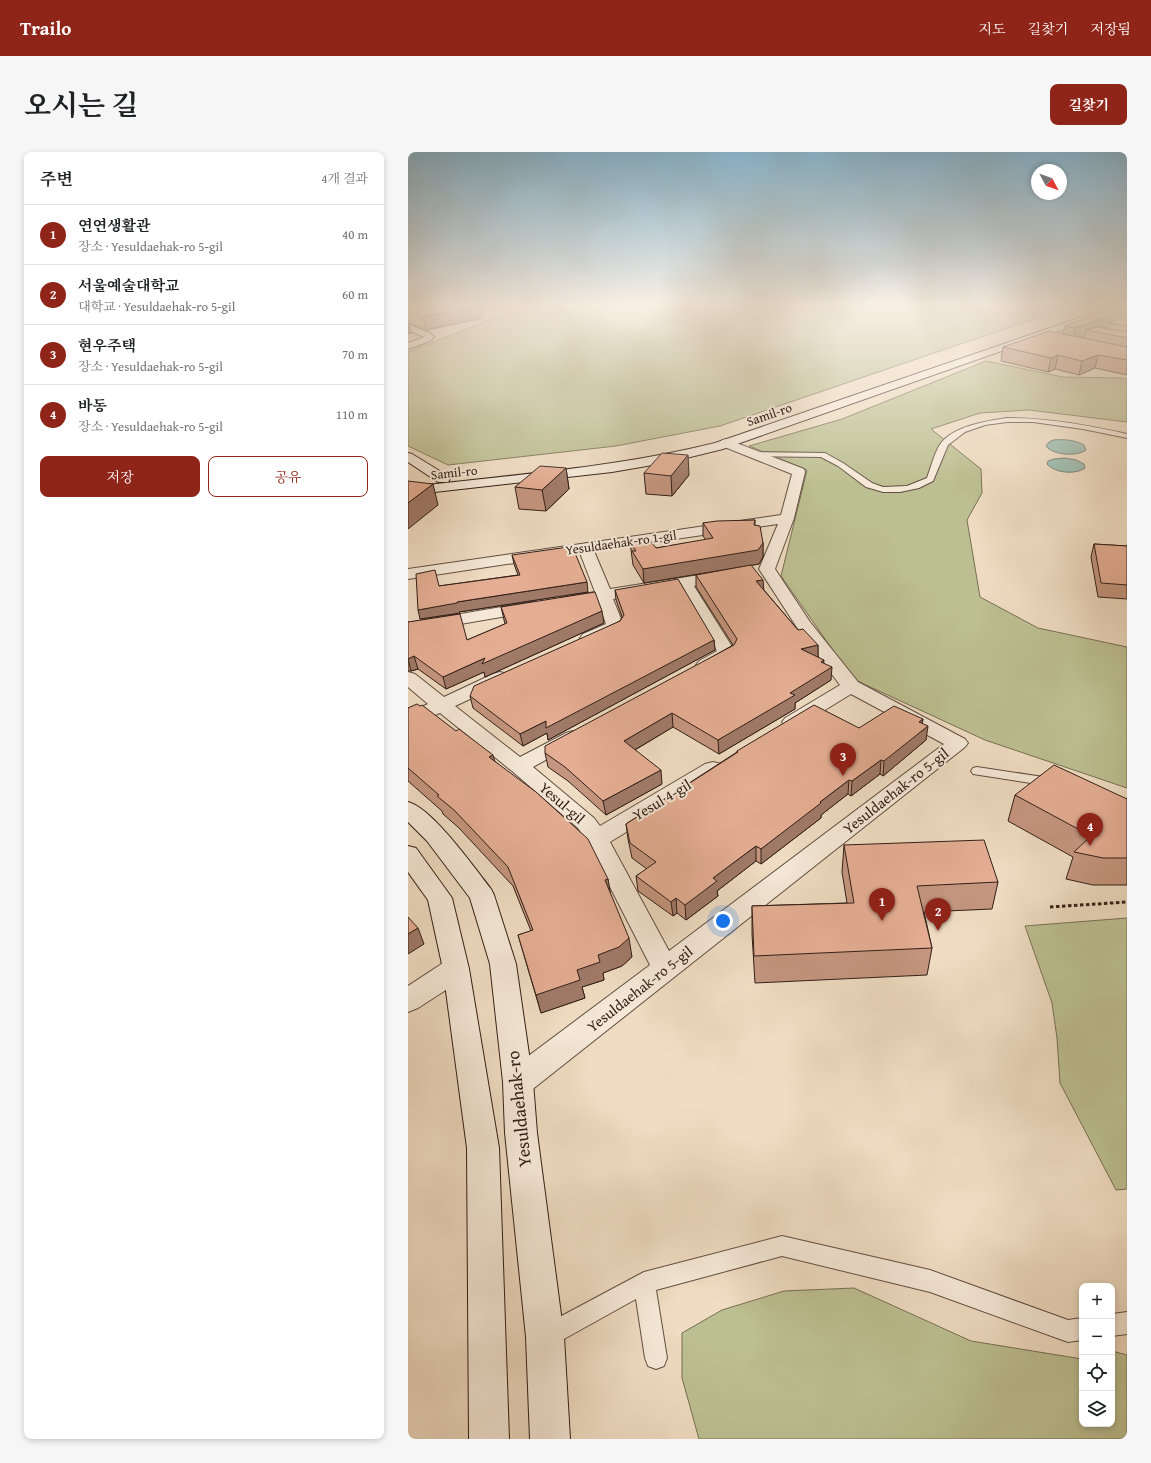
<!DOCTYPE html>
<html lang="ko">
<head>
<meta charset="utf-8">
<style>
  :root { --surface:#fff; --page:#f6f6f6; --text:#202124; --muted:#757577; --line:#e0e0e0; --accent:#8f2418 }
  body { margin:0; font-family:"Gentium Book Plus","Noto Serif KR",serif; background:var(--page); color:var(--text) }
  .controls { position:absolute; right:12px; bottom:12px; display:grid; overflow:hidden; border-radius:8px; box-shadow:0 2px 6px #0003 }
  .controls button { width:36px; height:36px; display:grid; place-items:center; padding:0; border:0; border-bottom:1px solid var(--line); background:var(--surface); color:var(--text); font:20px sans-serif }
  .compass { position:absolute; left:623px; top:12px; width:36px; height:36px; border-radius:50%; background:var(--surface); box-shadow:0 2px 6px #0003; rotate:131deg }
  .you { position:absolute; left:315px; top:769px; width:14px; height:14px; margin:-10px; border:3px solid #fff; border-radius:50%; background:#1a73e8; box-shadow:0 0 0 6px #1a73e833 }
  .badge { display:grid; place-items:center; width:26px; height:26px; border-radius:50%; background:var(--accent); color:#fff; font-size:13px; font-weight:700 }
  .pin { position:absolute; translate:-50% -33px; filter:drop-shadow(0 1px 2px #0008) }
  .pin::after { content:''; position:absolute; top:21px; width:14px; height:12px; background:inherit; clip-path:polygon(0 0,100% 0,50% 100%) }
  .list { margin:0; padding:0; list-style:none }
  h2 { display:flex; justify-content:space-between; align-items:center; height:52px; margin:0; padding:0 16px; font-size:17px }
  h2 small { font-size:13px; font-weight:400; color:var(--muted) }
  .list li { display:grid; grid-template-columns:26px 1fr auto; gap:12px; align-items:center; box-sizing:border-box; height:60px; padding:0 16px; border-top:1px solid var(--line) }
  .list b { display:block; font-size:15px; white-space:nowrap }
  .list p { margin:0; font-size:13px; white-space:nowrap; color:var(--muted) }
  .list em { font-size:13px; font-style:normal; color:var(--muted) }
  .actions { display:flex; gap:8px; padding:12px 16px }
  .actions a { flex:1; padding:9px 0; border:1px solid var(--accent); border-radius:8px; text-align:center; font-size:14px; color:var(--accent) }
  .actions .main { background:var(--accent); color:#fff }
  .icon { flex:none; width:22px; height:22px; fill:none; stroke:currentColor; stroke-width:2; stroke-linecap:round; stroke-linejoin:round }
  .map { position:relative; flex:none; width:719px; height:1287px; overflow:hidden; border-radius:8px }
  header { display:flex; align-items:center; gap:24px; box-sizing:border-box; height:56px; padding:0 20px; background:var(--accent); color:#fff }
  header strong { font-size:19px }
  nav { display:flex; gap:22px; margin-inline-start:auto; font-size:14px }
  .intro { display:flex; align-items:center; justify-content:space-between; box-sizing:border-box; height:96px; padding:0 24px }
  h1 { margin:0; font-size:28px }
  .button { padding:10px 18px; border-radius:8px; background:var(--accent); color:#fff; font-size:14px; font-weight:700 }
  main { display:flex; gap:24px; padding:0 24px }
  aside { flex:1; background:var(--surface); border-radius:8px; box-shadow:0 2px 6px #0003 }
  .map>svg:first-child { display:block }
</style>
</head>
<body>
<header>
<strong>Trailo</strong>
<nav><a>지도</a><a>길찾기</a><a>저장됨</a></nav>
</header>
<div class="intro"><h1>오시는 길</h1><a class="button">길찾기</a></div>
<main>
<aside>
<h2>주변<small>4개 결과</small></h2>
<ul class="list">
<li><span class="badge">1</span><div><b>연연생활관</b><p>장소 · Yesuldaehak-ro 5-gil</p></div><em>40 m</em></li>
<li><span class="badge">2</span><div><b>서울예술대학교</b><p>대학교 · Yesuldaehak-ro 5-gil</p></div><em>60 m</em></li>
<li><span class="badge">3</span><div><b>현우주택</b><p>장소 · Yesuldaehak-ro 5-gil</p></div><em>70 m</em></li>
<li><span class="badge">4</span><div><b>바동</b><p>장소 · Yesuldaehak-ro 5-gil</p></div><em>110 m</em></li>
</ul>
<div class="actions"><a class="main">저장</a><a>공유</a></div>
</aside>
<div class="map">
<svg width="719" height="1287" viewBox="0 0 719 1287">
  <rect width="100%" height="100%" fill="#efdcc2"/>
  <filter id="stains"><feTurbulence type="fractalNoise" baseFrequency=".005" numOctaves="4"/><feColorMatrix values="0 0 0 0 .2 0 0 0 0 .09 0 0 0 0 .02 0 0 0 .5 -.17"/></filter>
  <radialGradient id="worn" r=".72"><stop offset=".6" stop-color="#630" stop-opacity="0"/><stop offset="1" stop-color="#630" stop-opacity=".3"/></radialGradient>
  <g fill="#bcbf91" stroke="#776f54">
    <polygon points="126,153 664,153 664,154 312,274 208,294 40,313 0,294 0,200 115,155"/>
    <polygon points="578,209 655,225 712,226 719,227 719,270 621,258 572,261 523,277 573,317 574,341 559,368 572,445 630,476 719,495 719,636 577,588 445,527 373,424 399,318 341,294 434,267"/>
    <polygon points="719,766 719,1037 708,1038 652,931 649,886 644,851 617,774"/>
    <polygon points="446,1136 563,1189 674,1207 674,1272 704,1272 704,1199 719,1203 719,1287 291,1287 274,1226 274,1181 314,1158 376,1139"/>
  </g>
  <g fill="#9abcaf" stroke="#707d72">
    <path d="M645,288C656,287 667,288 676,293L678,298C668,305 645,303 638,294L641,290Z"/>
    <path d="M657,306L668,308L676,312L677,316C667,323 647,321 639,312L640,309L646,307Z"/>
  </g>
  <g fill="none" stroke-linecap="round" stroke-linejoin="round">
    <defs>
      <g id="lane">
        <path d="M599,266C640,266 679,273 719,282V286L675,277L625,270H599L577,273L557,280L540,293L525,329L511,336L492,340H475L458,335L430,314L413,305L345,304L341,302L345,300L417,301L435,311L464,331L475,335L499,334L519,326C523,315 526,303 531,294C543,274 579,269 599,266Z"/>
        <polygon points="569,615 642,626 647,627 648,630 647,633 642,634 565,622 563,619 565,616"/>
        <polygon points="374,1084 522,1118 660,1168 674,1166 674,1188 660,1190 522,1140 374,1104 248,1138 259,1206 256,1214 248,1217 240,1214 237,1206 228,1147 147,1192 139,1195 131,1192 128,1184 131,1176 236,1120"/>
        <polygon points="719,1160 719,1182 704,1184 704,1162"/>
      </g>
      <g id="street">
        <path d="M318,287L396,317L397,320L386,366L367,417L402,470L450,530L557,587L560,591L557,595L121,940L110,944L99,940L95,930L99,920L242,813L179,690L170,676L104,619L32,561L0,574V561L20,552L0,535V520L7,522L36,545L85,522L92,520L99,522L101,526L99,530L47,554L112,605L158,581L165,579L172,581L175,585L172,589L125,615L186,666L192,674L297,612L305,610L313,612L316,617L313,622L202,690L261,799L536,592L443,542L391,574L384,576L377,574L374,570L377,566L432,533L390,477L351,417L370,372L186,399L202,437L317,419L323,421L325,424L323,427L286,434L328,501C324,507 304,519 297,518C295,518 293,517 291,517L288,513L291,509L309,499L272,436L205,447L216,474L213,478C201,483 188,493 175,490L172,486L175,482L198,472L190,449L159,454L153,452L151,449L153,446L187,440L172,401L0,427V417L373,363L384,322L314,294L312,291L314,288Z"/>
        <polygon points="123,450 129,451 131,455 129,459 0,481 0,471"/>
        <polygon points="48,806 58,809 61,817 58,825 10,856 0,860 0,834 38,809"/>
      </g>
      <g id="secondary">
        <path d="M709,153H719V155L315,297L262,310L204,320L0,343V335C103,323 206,316 307,291Z"/>
        <polygon points="0,172 22,181 26,185 22,189 0,197 0,191 16,185 0,178"/>
        <polygon points="0,301 4,302 40,324 42,327 40,330 30,330 0,310"/>
        <path d="M0,650C24,656 66,715 83,737L86,743L108,812L125,930L129,981L156,1185L162,1287H122L118,1185L97,981L95,930L82,812L62,746L19,689L0,670Z"/>
        <polygon points="0,694 8,696 44,746 61,817 91,996 101,1287 61,1287 59,996 35,817 20,748 0,720"/>
      </g>
    </defs>
    <use href="#lane" stroke="#614e42" stroke-width="2"/>
    <use href="#street" stroke="#614e42" stroke-width="2"/>
    <use href="#secondary" stroke="#321f17" stroke-width="2"/>
    <polyline stroke="#321f17" stroke-width="3" stroke-dasharray="3.5 2.5" stroke-linecap="butt" points="642,755 719,750"/>
    <use href="#lane" fill="#f5e8d7" fill-rule="evenodd"/>
    <use href="#street" fill="#f5e8d7" fill-rule="evenodd"/>
    <use href="#secondary" fill="#f5e8d7" fill-rule="evenodd"/>
  </g>
  <g fill="#c5967f" stroke="#321f17">
    <polygon points="0,153 75,166 18,178 1,171 3,181 0,181"/>
    <polygon points="719,153 719,223 687,216 671,223 647,217 640,220 593,209 595,195 655,182 657,174"/>
    <polygon points="158,316 161,337 138,359 111,357 107,335"/>
    <polygon points="236,321 281,323 264,344 238,342"/>
    <polygon points="347,368 347,373 355,391 355,405 351,412 236,431 225,413 222,390 248,396 298,388 295,384 295,371"/>
    <polygon points="686,392 719,394 719,447 690,445 683,405"/>
    <polygon points="104,403 180,440 51,460 52,461 12,467 31,434 110,423 106,412"/>
    <polygon points="288,423 356,438 390,478 410,493 410,506 416,511 423,528 387,551 387,557 311,602 265,575 227,598 254,632 198,663 160,629 140,615 137,601 325,493 288,435"/>
    <polygon points="207,438 306,488 307,498 140,588 139,581 115,594 65,556 62,544 212,469 214,465 208,448"/>
    <polygon points="93,455 196,471 77,525 76,520 38,537 10,517 3,519 0,519 0,470 59,488 97,472"/>
    <polygon points="0,556 87,609 200,727 202,741 224,805 214,814 195,821 196,828 174,835 177,846 133,861 110,783 123,779 105,734 51,676 35,662 34,659 0,629"/>
    <polygon points="515,567 514,571 518,588 475,624 472,622 443,644 440,642 413,663 413,666 353,712 348,709 309,739 310,744 278,768 269,761 265,764 230,739 228,724 239,717 224,706 220,687 218,672 329,600 329,599 451,576"/>
    <polygon points="607,643 719,647 719,733 685,733 658,727 665,705 600,669"/>
    <polygon points="436,693 590,730 584,757 516,760 524,796 519,823 347,831 344,782 344,754 439,751 434,720"/>
  </g>
  <g fill="#a07a68" stroke="#321f17">
    <polygon points="73,154 75,166 18,178 15,165"/>
    <polygon points="719,158 719,169 701,171 699,176 678,178 677,184 665,189 667,176"/>
    <polygon points="0,169 3,181 0,181"/>
    <polygon points="650,203 647,217 640,220 643,206"/>
    <polygon points="690,203 687,216 671,223 674,209"/>
    <polygon points="280,303 281,323 264,344 263,324"/>
    <polygon points="158,316 161,337 138,359 134,338"/>
    <polygon points="25,332 30,353 0,377 0,351"/>
    <polygon points="355,391 355,405 351,412 236,431 235,417"/>
    <polygon points="355,428 356,440 348,429"/>
    <polygon points="179,430 180,440 51,460 52,461 12,467 10,458 49,450"/>
    <polygon points="194,459 196,471 77,525 76,520 38,537 35,525 77,506"/>
    <polygon points="306,488 307,498 140,588 139,581 115,594 112,582 138,569"/>
    <polygon points="410,493 410,506 393,497"/>
    <polygon points="6,504 10,517 3,519 0,507"/>
    <polygon points="416,508 415,520 424,515 423,528 387,551 387,557 311,602 310,588 382,541 413,510"/>
    <polygon points="264,561 265,575 218,603 216,589"/>
    <polygon points="515,567 513,580 520,574 518,588 475,624 476,609 511,570"/>
    <polygon points="85,603 90,621 81,605"/>
    <polygon points="473,608 472,622 443,644 444,629"/>
    <polygon points="253,618 254,632 198,663 195,649"/>
    <polygon points="441,628 440,642 413,663 413,666 353,712 353,697 412,650"/>
    <polygon points="348,694 348,709 309,739 310,744 278,768 277,753 305,726"/>
    <polygon points="200,727 203,745 197,728"/>
    <polygon points="268,746 269,761 265,764 263,750"/>
    <polygon points="10,776 16,792 0,802 0,782"/>
    <polygon points="221,786 224,805 214,814 195,821 196,828 174,835 177,846 133,861 128,843 190,803"/>
  </g>
  <g fill="#e5ae94" stroke="#321f17">
    <polygon points="0,153 73,153 73,154 15,165 0,160"/>
    <polygon points="714,153 719,153 719,158 667,176 657,174"/>
    <polygon points="719,164 719,174 701,171"/>
    <polygon points="689,175 719,180 719,186 678,178"/>
    <polygon points="641,179 719,195 719,208 690,203 674,209 650,203 643,206 595,195"/>
    <polygon points="254,301 280,303 263,324 236,321"/>
    <polygon points="132,314 158,316 134,338 107,335"/>
    <polygon points="0,329 25,332 0,351"/>
    <polygon points="347,368 346,373 352,374 355,391 350,398 235,417 224,399 228,399 222,390 241,387 248,396 305,386 295,371 309,369"/>
    <polygon points="686,392 719,394 719,433 693,431"/>
    <polygon points="160,395 165,396 179,430 49,450 49,451 10,458 8,422 27,418 31,434 112,423 104,403"/>
    <polygon points="343,413 355,428 348,429 390,478 395,477 410,493 393,497 416,508 413,510 424,515 382,541 387,543 310,588 264,561 216,589 253,618 195,649 157,615 137,601 137,594 326,493 329,487 288,423"/>
    <polygon points="270,427 306,488 138,576 138,569 112,582 62,544 66,534 212,469 216,463 207,438"/>
    <polygon points="187,440 194,459 74,512 77,506 35,525 6,504 0,507 0,470 52,462 59,488 99,471 93,455"/>
    <polygon points="9,552 12,554 14,553 48,579 51,577 85,603 81,605 128,640 180,687 200,727 197,728 221,786 211,795 190,803 192,810 169,818 172,828 128,843 110,783 125,778 100,715 46,658 29,644 31,643 0,616 0,556"/>
    <polygon points="406,553 451,576 486,554 515,567 511,570 520,574 476,609 473,608 444,629 441,628 412,650 413,651 353,697 348,694 305,726 309,729 277,753 268,746 263,750 228,724 248,710 222,691 218,672 330,600 329,599"/>
    <polygon points="646,613 719,647 719,706 695,706 666,700 683,684 607,643"/>
    <polygon points="576,688 590,730 509,734 524,796 346,804 344,754 446,751 436,693"/>
    <polygon points="0,765 10,776 0,782"/>
  </g>
  <linearGradient id="sky" x2="0" y2="1"><stop stop-color="#89b7d1"/><stop offset="0.46" stop-color="#f8efe4"/><stop offset="1" stop-color="#f8efe4" stop-opacity="0"/></linearGradient>
  <rect width="719" height="333" fill="url(#sky)"/>
  <g text-anchor="middle" stroke-width="4" stroke-linejoin="round" paint-order="stroke">
    <g font-size="13" fill="#321f17" stroke="#f5e8d7">
      <text transform="translate(361 262) rotate(-19)" y="5">Samil-ro</text>
      <text transform="translate(46 320) rotate(-6)" y="5">Samil-ro</text>
      <text transform="translate(213 390) rotate(-8)" y="5">Yesuldaehak-ro 1-gil</text>
    </g>
    <g font-size="15" fill="#321f17" stroke="#f5e8d7">
      <text transform="translate(488 639) rotate(-38)" y="5">Yesuldaehak-ro 5-gil</text>
      <text transform="translate(254 648) rotate(-31)" y="5">Yesul 4-gil</text>
      <text transform="translate(154 651) rotate(41)" y="5">Yesul-gil</text>
      <text transform="translate(232 837) rotate(-38)" y="5">Yesuldaehak-ro 5-gil</text>
    </g>
    <g font-size="18" fill="#321f17" stroke="#f5e8d7">
      <text transform="translate(111 957) rotate(-96)" y="6">Yesuldaehak-ro</text>
    </g>
  </g>
  <rect width="100%" height="100%" filter="url(#stains)"/>
  <rect width="100%" height="100%" fill="url(#worn)"/>
</svg>
<div class="controls">
<button>+</button>
<button>−</button>
<button><svg class="icon" aria-label="locate" viewBox="0 0 24 24"><circle cx="12" cy="12" r="6"/><path d="M12 2v4M12 18v4M2 12h4M18 12h4"/></svg></button>
<button><svg class="icon" aria-label="layers" viewBox="0 0 24 24"><path d="M12 4l9 5-9 5-9-5zM3 14l9 5 9-5"/></svg></button>
</div>
<svg class="compass" viewBox="-18 -18 36 36"><path d="M0-13l5 13h-10z" fill="#e53935"/><path d="M0 13l5-13h-10z" fill="#757577"/></svg>
<div class="you"></div>
<div class="pin badge" style="left:474px;top:769px">1</div>
<div class="pin badge" style="left:530px;top:779px">2</div>
<div class="pin badge" style="left:435px;top:624px">3</div>
<div class="pin badge" style="left:682px;top:694px">4</div>
</div>
</main>
</body>
</html>
